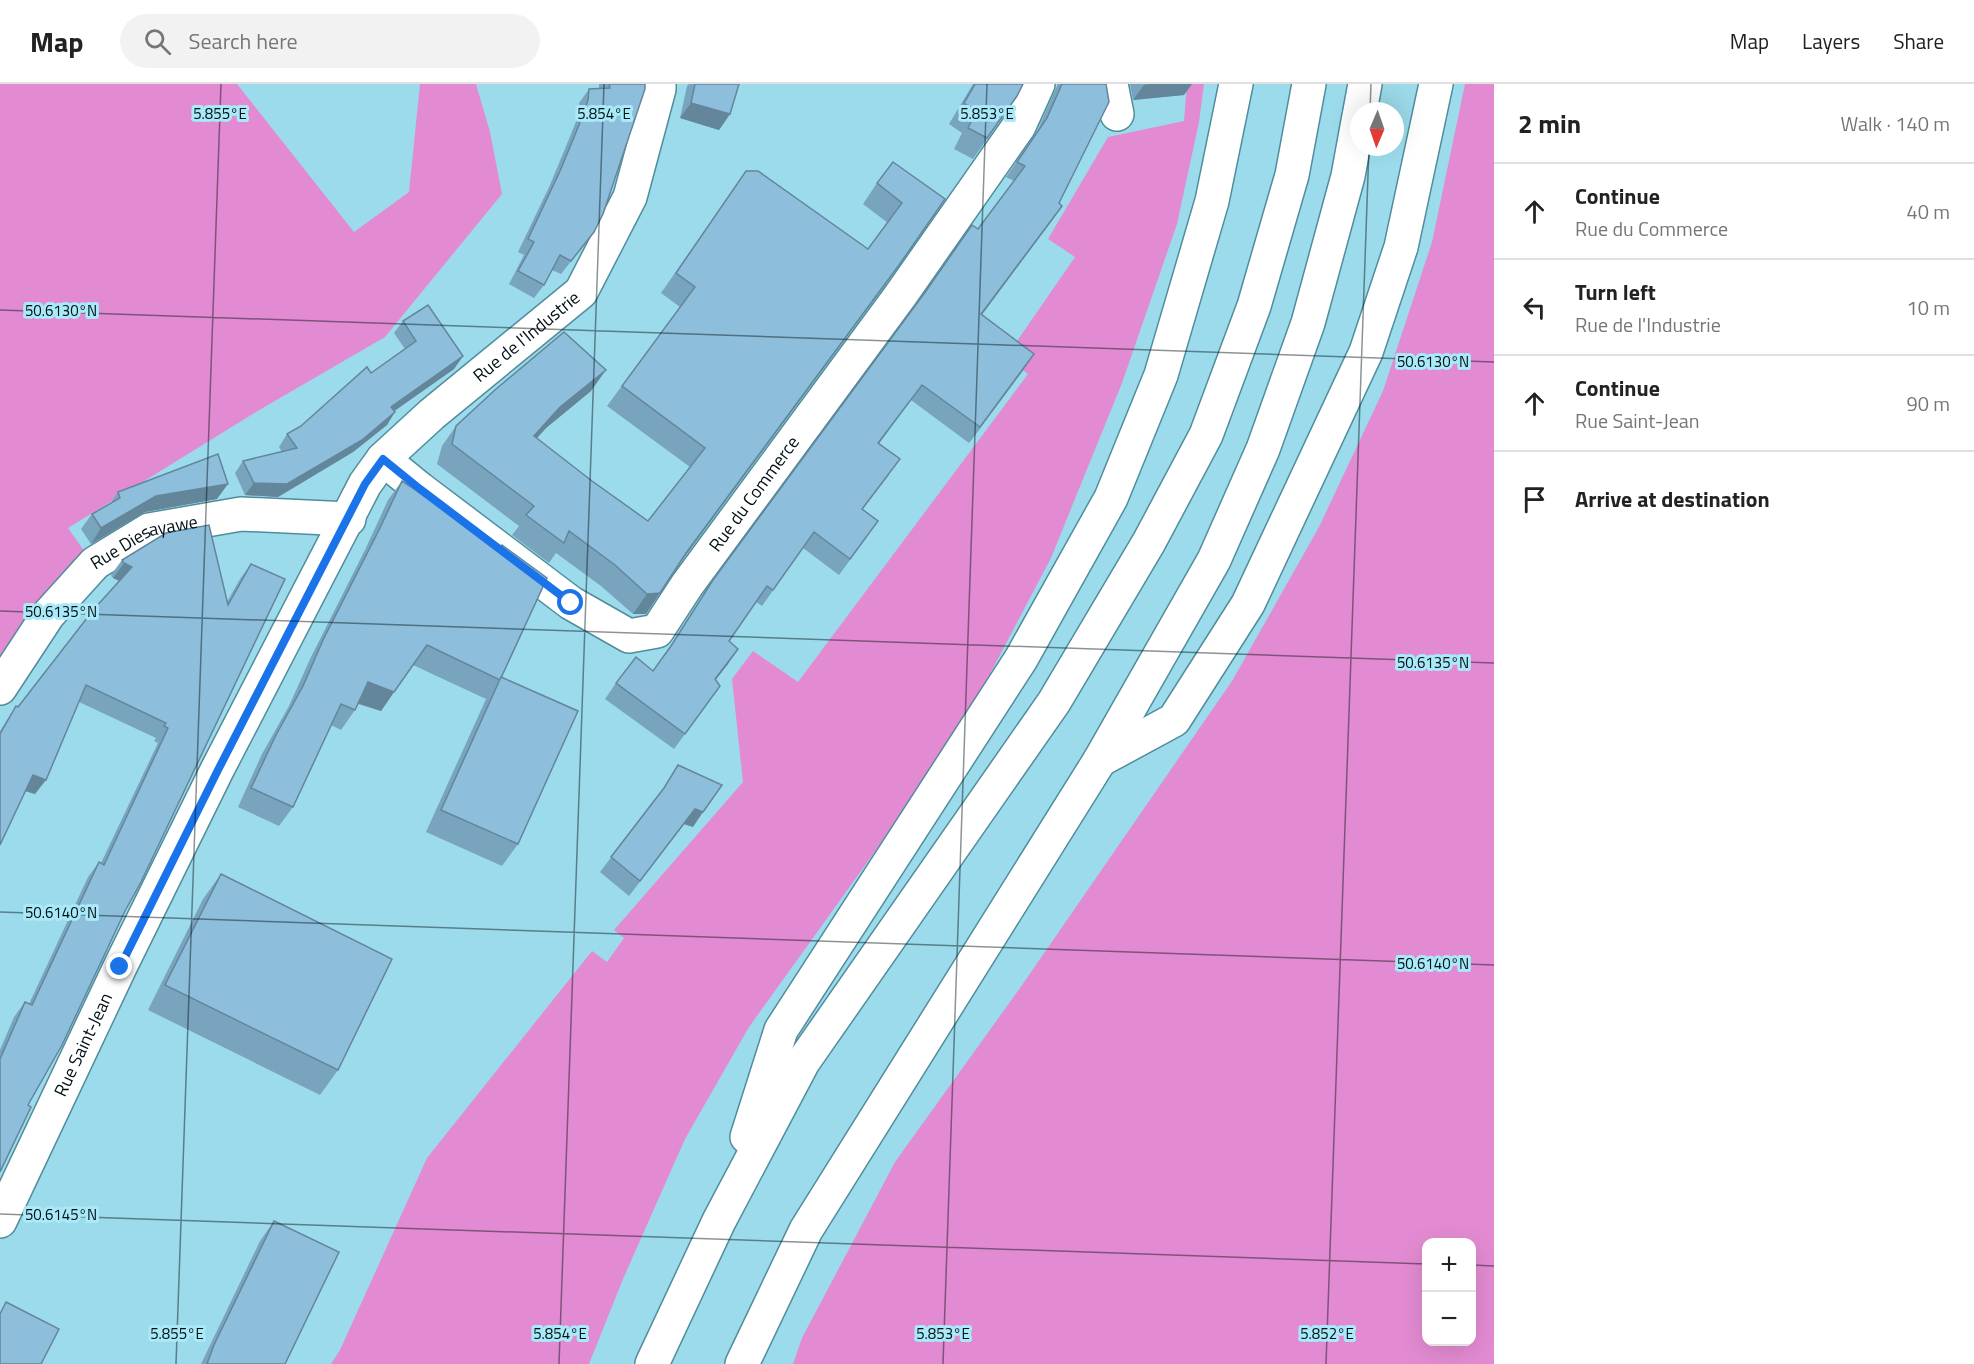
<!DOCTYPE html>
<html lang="en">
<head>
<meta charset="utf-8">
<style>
  :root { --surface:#fff; --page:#f2f2f2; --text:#222; --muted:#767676; --line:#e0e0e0 }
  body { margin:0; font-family:"Titillium Web",sans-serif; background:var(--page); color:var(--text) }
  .controls { position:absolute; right:18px; bottom:18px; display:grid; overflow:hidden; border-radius:12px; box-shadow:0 6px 24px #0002 }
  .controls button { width:54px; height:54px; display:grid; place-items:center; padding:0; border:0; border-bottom:2px solid var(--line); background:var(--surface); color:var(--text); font:30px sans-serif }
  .compass { position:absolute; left:1350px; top:18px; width:54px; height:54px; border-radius:50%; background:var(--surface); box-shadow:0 6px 24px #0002; rotate:182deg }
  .stop { position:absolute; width:18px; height:18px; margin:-14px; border:4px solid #1a73e8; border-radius:50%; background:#fff }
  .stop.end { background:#1a73e8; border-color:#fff; box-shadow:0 2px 6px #0008 }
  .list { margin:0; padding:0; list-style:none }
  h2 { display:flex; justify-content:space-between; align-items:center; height:78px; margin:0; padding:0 24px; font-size:26px }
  h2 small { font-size:20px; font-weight:400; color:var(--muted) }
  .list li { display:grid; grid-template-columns:39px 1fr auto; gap:18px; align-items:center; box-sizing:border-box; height:96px; padding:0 24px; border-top:2px solid var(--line) }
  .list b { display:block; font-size:22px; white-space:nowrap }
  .list p { margin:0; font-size:20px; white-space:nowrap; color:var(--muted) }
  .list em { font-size:20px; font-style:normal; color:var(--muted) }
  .icon { flex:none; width:33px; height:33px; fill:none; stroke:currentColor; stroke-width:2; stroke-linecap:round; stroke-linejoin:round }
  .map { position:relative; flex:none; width:1494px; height:1280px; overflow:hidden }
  header { display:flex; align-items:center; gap:36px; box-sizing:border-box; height:84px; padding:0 30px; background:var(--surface); border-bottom:2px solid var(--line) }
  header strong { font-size:28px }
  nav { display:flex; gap:33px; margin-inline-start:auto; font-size:21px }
  .search { width:420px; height:54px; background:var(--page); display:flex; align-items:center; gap:15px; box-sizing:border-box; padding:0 21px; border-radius:33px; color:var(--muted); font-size:22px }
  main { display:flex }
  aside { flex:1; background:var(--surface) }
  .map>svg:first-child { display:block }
</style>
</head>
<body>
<header>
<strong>Map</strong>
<div class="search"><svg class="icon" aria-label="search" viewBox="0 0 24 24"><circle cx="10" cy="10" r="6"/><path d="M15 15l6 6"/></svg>Search here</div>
<nav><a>Map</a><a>Layers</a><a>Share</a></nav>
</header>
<main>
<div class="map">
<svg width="1494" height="1280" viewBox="0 0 1494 1280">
  <rect width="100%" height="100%" fill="#9cdbeb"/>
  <g fill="#e38bd2" fill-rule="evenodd">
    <polygon points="0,0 237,0 354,148 409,108 420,0 476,0 490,48 502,110 385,253 261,325 68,444 87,471 34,522 0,577"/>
    <polygon points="1187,0 1204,0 1199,38 1177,140 1122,299 1051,474 982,605 876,766 749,943 685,1055 623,1195 589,1280 331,1280 340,1266 427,1074 592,867 607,878 624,854 614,846 743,698 732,595 753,567 798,598 1028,290 1006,273 1075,173 1048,155 1108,53 1184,37"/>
    <path d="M1465,0H1494V1280H793L802,1254L895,1078L1020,904L1232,597L1319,443L1383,307L1432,158ZM1426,1158H1472V1258H1426Z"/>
  </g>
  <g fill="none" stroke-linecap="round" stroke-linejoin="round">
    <defs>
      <g id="minor">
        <polyline points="1111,0 1117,30"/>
        <path id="s1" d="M383,375L420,405L571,519L629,552L657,547L687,501L900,212L1019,42L1038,0"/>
        <path id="s2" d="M0,604L48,531L95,479L149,446L241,430L349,435"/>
      </g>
      <g id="tertiary">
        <path id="s3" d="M0,1137L120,883L217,686L365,400L383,375L432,330L581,208L630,113L659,5V0"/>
      </g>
      <g id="motorway">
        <polyline points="1360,27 1365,0"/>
        <polyline points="1100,676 1174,636 1248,520 1366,268 1401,163 1436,0"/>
        <polyline points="747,1053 781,946 1021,575 1111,414 1161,291 1212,117 1236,0"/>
        <polyline points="652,1280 719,1137 803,978 1054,618 1149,458 1206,351 1254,222 1292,91 1309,0"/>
        <polyline points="742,1280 806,1146 1100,676 1214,476 1263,365 1308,239 1348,92 1359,32"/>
      </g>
    </defs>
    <use href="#minor" stroke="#508d9c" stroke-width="36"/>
    <use href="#tertiary" stroke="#508d9c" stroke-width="36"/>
    <use href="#motorway" stroke="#508d9c" stroke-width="36"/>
    <use href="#minor" stroke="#fff" stroke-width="33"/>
    <use href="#tertiary" stroke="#fff" stroke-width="33"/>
    <use href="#motorway" stroke="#fff" stroke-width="33"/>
  </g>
  <g fill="#79a4be">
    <polygon points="599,0 645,0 594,148 561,190 552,186 544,201 534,214 509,200 524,171 518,168 550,101 569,55 579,30 579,19 589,5 599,5"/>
    <polygon points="689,0 739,0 730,30 719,46 680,34 687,2"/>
    <polygon points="973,0 1023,0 1017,12 973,75 954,65 962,49 949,40"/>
    <polygon points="1058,0 1106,0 1059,119 1062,122 982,231 1024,285 969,359 911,316 879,360 889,391 863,425 867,453 839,491 803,464 762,522 756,518 729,557 728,580 715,596 720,602 674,665 605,615 616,599 653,587 664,572 713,496 1014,97 1006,93 1036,50 1056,4"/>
    <polygon points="1130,0 1192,0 1184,11 1133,16"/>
    <polygon points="746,87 868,165 888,139 863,120 877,99 945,115 885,201 680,478 646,530 633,530 601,502 556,469 549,479 512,451 519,442 437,380 442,362 456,342 591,307 546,344 537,354 592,397 648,437 690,383 607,322 680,223 661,209"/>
    <polygon points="403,237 463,272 454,285 394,327 387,341 353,368 278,413 245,411 235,389 243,377 282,368 279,363 287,350 301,342 405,265 394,249"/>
    <polygon points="402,397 500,596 518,760 502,782 426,748 486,615 413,581 381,627 358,620 355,626 341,646 331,641 293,723 279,742 238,723 262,670 289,622 310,575 365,466 388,416"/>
    <polygon points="118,408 217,415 145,428 91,460 81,445 92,430 110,420"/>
    <polygon points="122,476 227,518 240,495 251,480 125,827 28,1021 0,1088 0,966 14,933 25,918 29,920 88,793 99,778 101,779 158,659 154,657 156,654 79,618 35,710 25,707 0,761 0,647 16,622 18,623 119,497 113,494 111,491"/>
    <polygon points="659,710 693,743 684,740 629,812 600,788"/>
    <polygon points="221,790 338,986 320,1011 148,926 203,815"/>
    <polygon points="274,1137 285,1280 201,1280 260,1157"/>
  </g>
  <g fill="#63869b">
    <polygon points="1150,0 1192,0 1184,11 1133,16 1144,1"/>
    <polygon points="691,19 730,30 719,46 680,34"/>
    <polygon points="1062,122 1051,138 970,246 981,230"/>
    <polygon points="899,181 885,201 672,490 686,469"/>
    <polygon points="1034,270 1024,285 969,359 980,343"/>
    <polygon points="463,272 454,285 383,335 391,323"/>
    <polygon points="606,286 591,307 546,344 520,373 534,352 560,323"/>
    <polygon points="395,328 387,341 353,368 278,413 245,411 254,399"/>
    <polygon points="228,400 217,415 145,428 91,460 101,444 156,412"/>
    <polygon points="124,479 132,483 122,498 113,494"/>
    <polygon points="660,509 646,530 633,530 647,510"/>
    <polygon points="738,565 728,580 704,611 715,595"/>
    <polygon points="368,598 394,608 381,627 354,618"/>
    <polygon points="33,691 46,696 35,710 22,706"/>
    <polygon points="695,725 703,728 693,743 684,740 629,812"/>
  </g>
  <g fill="#8dbfdd" stroke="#63869b" stroke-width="1.5">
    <polygon points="609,0 645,0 645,5 603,130 594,148 571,177 560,171 544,201 518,187 534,158 528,155 560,87 579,41 588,16 589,5 610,4"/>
    <polygon points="695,0 739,0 730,30 691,19"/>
    <polygon points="975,0 1023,0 1017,12 987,54 968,44 976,28 964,19"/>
    <polygon points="1062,0 1106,0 1109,18 1059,119 1062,122 981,230 1034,270 980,343 922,301 878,359 900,375 862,425 878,437 850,475 814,448 773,506 767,502 729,557 738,565 715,595 720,602 685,650 616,599 636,573 653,587 671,562 713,496 926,207 972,141 978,145 1025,82 1017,78 1047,34"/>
    <polygon points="893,78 945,115 899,181 686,469 660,509 647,510 615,481 569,447 564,459 526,431 534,422 452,360 456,342 496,305 564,248 606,286 560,323 534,352 592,397 648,437 705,364 622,302 695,203 676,189 746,87 758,87 868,165 902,119 877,99"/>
    <polygon points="428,221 463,272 391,323 395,328 362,356 287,400 254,399 243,377 297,364 287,350 301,342 367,283 371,289 416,257 403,237"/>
    <polygon points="218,370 228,400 156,412 101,444 92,430 120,414 118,408"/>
    <polygon points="402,397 443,424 499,464 502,461 547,494 500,596 427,561 394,608 368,598 355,626 341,620 293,723 251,704 276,651 303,602 323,556 379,446"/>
    <polygon points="209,441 228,521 251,480 285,495 141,798 125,827 62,961 28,1021 31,1023 0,1088 0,975 25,918 32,921 99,778 104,781 168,644 164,642 166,639 86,601 46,696 33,691 0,761 0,650 16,622 18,623 94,525 132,483 124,479 122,476 166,449"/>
    <polygon points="501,593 578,627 518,760 441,726"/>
    <polygon points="678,681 722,701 703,728 695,725 640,797 611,773 664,704"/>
    <polygon points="221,790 392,875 338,986 165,901"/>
    <polygon points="274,1137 339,1168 285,1280 207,1280 214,1261"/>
    <polygon points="6,1218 59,1245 41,1280 0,1280 0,1230"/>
  </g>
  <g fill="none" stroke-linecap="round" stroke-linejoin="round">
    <polyline stroke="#1a73e8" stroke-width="8" points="120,883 218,686 365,400 383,375 420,405 571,519"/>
  </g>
  <path fill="none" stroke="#001015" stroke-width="1.5" stroke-opacity="0.45" d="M1370,27L1371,0M0,226L1494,278M0,527L1494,579M0,828L1494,881M0,1130L1426,1180M1472,1181L1494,1182M176,1280L221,0M559,1280L604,0M943,1280L987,0M1326,1280L1369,63"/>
  <g text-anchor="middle" stroke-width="6" stroke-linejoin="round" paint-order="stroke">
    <g font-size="18" fill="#001015" stroke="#a9e9f8">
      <text dy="6" stroke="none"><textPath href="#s3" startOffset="1042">Rue de l'Industrie</textPath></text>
      <text dy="6" stroke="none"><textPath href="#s1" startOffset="500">Rue du Commerce</textPath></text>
      <text dy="6" stroke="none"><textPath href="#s2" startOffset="212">Rue Diesayawe</textPath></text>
      <text dy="6" stroke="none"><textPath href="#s3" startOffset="195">Rue Saint-Jean</textPath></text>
    </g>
  </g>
  <g font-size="15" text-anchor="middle" fill="#001015" stroke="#a9e9f8" stroke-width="6" stroke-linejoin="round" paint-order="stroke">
    <text x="220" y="35">5.855°E</text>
    <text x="604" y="35">5.854°E</text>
    <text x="987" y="35">5.853°E</text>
    <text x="61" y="232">50.6130°N</text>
    <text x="1433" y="283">50.6130°N</text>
    <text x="61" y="533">50.6135°N</text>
    <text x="1433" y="584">50.6135°N</text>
    <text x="61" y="834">50.6140°N</text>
    <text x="1433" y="885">50.6140°N</text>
    <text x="61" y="1136">50.6145°N</text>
    <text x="177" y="1255">5.855°E</text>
    <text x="560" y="1255">5.854°E</text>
    <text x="943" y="1255">5.853°E</text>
    <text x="1327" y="1255">5.852°E</text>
  </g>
</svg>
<div class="controls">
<button>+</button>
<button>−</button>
</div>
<svg class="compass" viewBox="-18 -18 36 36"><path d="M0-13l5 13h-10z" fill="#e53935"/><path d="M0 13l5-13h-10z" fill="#767676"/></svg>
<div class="stop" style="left:571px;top:519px"></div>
<div class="stop end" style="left:120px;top:883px"></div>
</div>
<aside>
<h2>2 min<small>Walk · 140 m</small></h2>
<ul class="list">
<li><svg class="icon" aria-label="ahead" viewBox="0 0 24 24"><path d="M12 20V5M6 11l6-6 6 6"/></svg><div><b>Continue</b><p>Rue du Commerce</p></div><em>40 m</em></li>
<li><svg class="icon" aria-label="left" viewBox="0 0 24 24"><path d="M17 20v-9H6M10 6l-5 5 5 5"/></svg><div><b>Turn left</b><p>Rue de l'Industrie</p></div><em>10 m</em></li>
<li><svg class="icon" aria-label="ahead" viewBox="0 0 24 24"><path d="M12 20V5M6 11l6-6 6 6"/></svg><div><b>Continue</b><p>Rue Saint-Jean</p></div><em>90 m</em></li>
<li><svg class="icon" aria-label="arrive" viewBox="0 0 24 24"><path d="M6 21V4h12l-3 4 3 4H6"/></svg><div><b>Arrive at destination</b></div></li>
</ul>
</aside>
</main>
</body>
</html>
